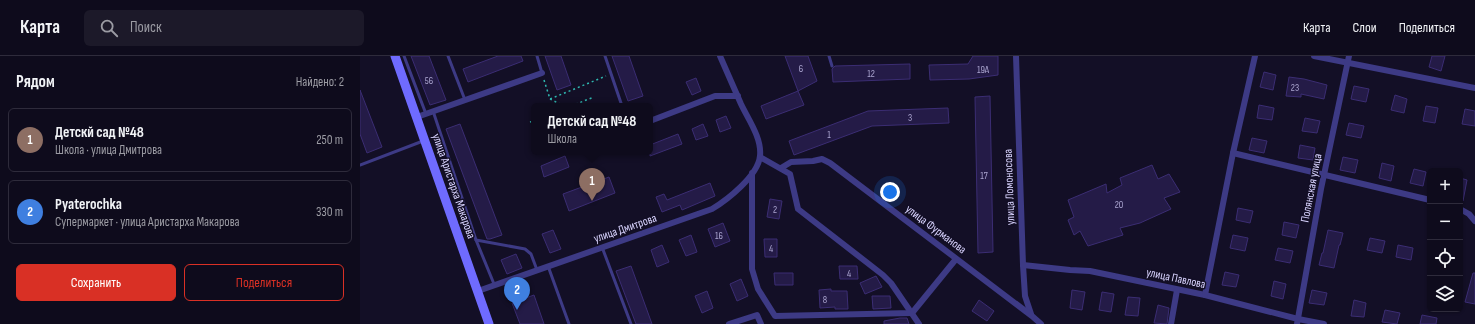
<!DOCTYPE html>
<html lang="ru">
<head>
<meta charset="utf-8">
<style>
  :root { --surface:#0e0b1c; --page:#1c1929; --text:#f1f3f6; --muted:#9b9ba3; --line:#2e2b3b; --accent:#d93025 }
  body { margin:0; font-family:"Sofia Sans Condensed",sans-serif; background:var(--page); color:var(--text) }
  .controls { position:absolute; right:12px; bottom:12px; display:grid; overflow:hidden; border-radius:6px; box-shadow:0 1px 3px #0004 }
  .controls button { width:36px; height:36px; display:grid; place-items:center; padding:0; border:0; border-bottom:1px solid var(--line); background:var(--surface); color:var(--text); font:20px sans-serif }
  .you { position:absolute; left:530px; top:136px; width:14px; height:14px; margin:-10px; border:3px solid #fff; border-radius:50%; background:#1a73e8; box-shadow:0 0 0 6px #1a73e833 }
  .badge { display:grid; place-items:center; width:26px; height:26px; border-radius:50%; background:var(--accent); color:#fff; font-size:13px; font-weight:700 }
  .pin { position:absolute; translate:-50% -33px; filter:drop-shadow(0 1px 2px #0008) }
  .pin::after { content:''; position:absolute; top:21px; width:14px; height:12px; background:inherit; clip-path:polygon(0 0,100% 0,50% 100%) }
  .popup { position:absolute; left:171px; top:47px; width:122px; height:52px; box-sizing:border-box; display:grid; place-content:center; border-radius:6px; background:var(--surface); filter:drop-shadow(0 1px 3px #0005); font-size:13px; white-space:nowrap; color:var(--muted) }
  .popup b { font-size:15px; color:var(--text) }
  .popup::after { content:''; position:absolute; left:50%; top:100%; margin-left:-8px; border:8px solid transparent; border-top-color:var(--surface) }
  .list { margin:0; padding:0; list-style:none }
  h2 { display:flex; justify-content:space-between; align-items:center; height:52px; margin:0; padding:0 16px; font-size:17px }
  h2 small { font-size:13px; font-weight:400; color:var(--muted) }
  .list li { display:grid; grid-template-columns:26px 1fr auto; gap:12px; align-items:center; box-sizing:border-box; height:64px; margin:0 8px 8px; padding:0 8px; border:1px solid var(--line); border-radius:6px }
  .list b { display:block; font-size:15px; white-space:nowrap }
  .list p { margin:0; font-size:13px; white-space:nowrap; color:var(--muted) }
  .list em { font-size:13px; font-style:normal; color:var(--muted) }
  .actions { display:flex; gap:8px; padding:12px 16px }
  .actions a { flex:1; padding:9px 0; border:1px solid var(--accent); border-radius:6px; text-align:center; font-size:14px; color:var(--accent) }
  .actions .main { background:var(--accent); color:#fff }
  .icon { flex:none; width:22px; height:22px; fill:none; stroke:currentColor; stroke-width:2; stroke-linecap:round; stroke-linejoin:round }
  .map { position:relative; flex:none; width:1115px; height:268px; overflow:hidden }
  header { display:flex; align-items:center; gap:24px; box-sizing:border-box; height:56px; padding:0 20px; background:var(--surface); border-bottom:1px solid var(--line) }
  header strong { font-size:19px }
  nav { display:flex; gap:22px; margin-inline-start:auto; font-size:14px }
  .search { width:280px; height:36px; background:var(--page); display:flex; align-items:center; gap:10px; box-sizing:border-box; padding:0 14px; border-radius:6px; color:var(--muted); font-size:15px }
  main { display:flex }
  aside { flex:1; background:var(--surface) }
  .map>svg:first-child { display:block }
</style>
</head>
<body>
<header>
<strong>Карта</strong>
<div class="search"><svg class="icon" aria-label="search" viewBox="0 0 24 24"><circle cx="10" cy="10" r="6"/><path d="M15 15l6 6"/></svg>Поиск</div>
<nav><a>Карта</a><a>Слои</a><a>Поделиться</a></nav>
</header>
<main>
<aside>
<h2>Рядом<small>Найдено: 2</small></h2>
<ul class="list">
<li><span class="badge" style="background:#8d6e63">1</span><div><b>Детскй сад №48</b><p>Школа · улица Дмитрова</p></div><em>250 m</em></li>
<li><span class="badge" style="background:#3f7fe0">2</span><div><b>Pyaterochka</b><p>Супермаркет · улица Аристарха Макарова</p></div><em>330 m</em></li>
</ul>
<div class="actions"><a class="main">Сохранить</a><a>Поделиться</a></div>
</aside>
<div class="map">
<svg width="1115" height="268" viewBox="0 0 1115 268">
  <rect width="100%" height="100%" fill="#130f26"/>
  <g fill="#241b47" stroke="#3b2d73">
    <polygon points="51,0 69,0 86,44 70,49"/>
    <polygon points="138,0 161,0 163,5 108,26 103,13"/>
    <polygon points="185,0 201,0 211,29 197,34"/>
    <polygon points="252,0 269,0 283,40 268,45"/>
    <polygon points="425,0 448,0 457,25 438,35"/>
    <polygon points="613,0 638,0 638,19 609,23 570,24 569,9 608,8"/>
    <polygon points="1072,0 1085,0 1081,15 1069,11"/>
    <polygon points="550,8 550,23 473,26 472,13 475,10"/>
    <polygon points="904,16 916,19 913,34 900,31"/>
    <polygon points="929,21 944,23 967,29 964,43 941,38 941,41 926,40"/>
    <polygon points="336,22 341,35 332,39 326,26"/>
    <polygon points="994,30 1009,33 1006,46 991,43"/>
    <polygon points="0,34 22,91 7,97 0,78"/>
    <polygon points="438,35 444,49 406,63 401,50"/>
    <polygon points="1035,39 1047,43 1044,57 1031,54"/>
    <polygon points="630,40 633,196 618,197 615,41"/>
    <polygon points="899,49 914,52 912,64 897,62"/>
    <polygon points="1066,50 1078,52 1075,67 1063,65"/>
    <polygon points="588,52 589,67 512,70 434,99 429,85 508,55"/>
    <polygon points="1105,53 1115,55 1115,70 1102,68"/>
    <polygon points="366,60 371,72 360,76 356,64"/>
    <polygon points="945,62 960,65 957,77 942,75"/>
    <polygon points="989,67 1004,70 1001,82 986,79"/>
    <polygon points="100,68 142,179 130,183 127,183 86,73"/>
    <polygon points="343,68 348,80 336,84 332,73"/>
    <polygon points="318,78 322,88 290,100 290,89"/>
    <polygon points="892,82 907,85 904,97 889,94"/>
    <polygon points="940,89 955,92 953,104 938,102"/>
    <polygon points="205,100 209,111 184,121 181,110"/>
    <polygon points="983,101 998,104 995,117 980,114"/>
    <polygon points="1022,107 1034,110 1031,125 1019,122"/>
    <polygon points="792,109 798,123 809,118 820,136 804,142 811,153 780,167 760,172 763,179 728,190 720,175 714,179 708,164 714,161 708,144 746,128 747,137 762,129 760,122"/>
    <polygon points="1054,113 1066,116 1063,130 1050,127"/>
    <polygon points="249,121 255,137 209,155 203,138"/>
    <polygon points="1100,122 1107,124 1103,145 1100,144"/>
    <polygon points="350,127 355,140 322,154 320,149 302,156 296,141 304,138 307,144"/>
    <polygon points="410,143 422,145 419,163 407,161"/>
    <polygon points="878,152 893,155 890,167 876,164"/>
    <polygon points="924,166 939,169 936,182 922,179"/>
    <polygon points="363,167 370,185 355,191 348,173"/>
    <polygon points="193,174 201,193 190,197 182,178"/>
    <polygon points="968,174 983,177 980,189 979,189 974,212 959,209 962,197 963,197"/>
    <polygon points="331,179 337,196 326,200 319,184"/>
    <polygon points="873,179 888,182 885,195 870,192"/>
    <polygon points="1010,182 1025,185 1022,197 1007,194"/>
    <polygon points="404,183 417,183 417,201 405,201"/>
    <polygon points="302,189 309,206 297,211 291,194"/>
    <polygon points="1038,189 1053,192 1051,204 1036,201"/>
    <polygon points="918,192 933,195 930,207 915,204"/>
    <polygon points="156,198 162,212 147,218 141,204"/>
    <polygon points="271,210 292,268 276,268 256,215"/>
    <polygon points="479,210 497,210 498,223 480,223"/>
    <polygon points="865,216 879,219 876,231 862,229"/>
    <polygon points="414,217 433,217 433,229 415,229"/>
    <polygon points="1113,217 1115,217 1115,248 1105,246"/>
    <polygon points="516,220 522,231 505,238 500,227"/>
    <polygon points="381,223 388,240 377,245 370,228"/>
    <polygon points="914,225 926,228 923,243 911,240"/>
    <polygon points="471,233 471,235 487,235 488,253 475,253 475,251 460,252 459,234"/>
    <polygon points="712,234 725,236 722,254 710,252"/>
    <polygon points="952,234 967,237 964,249 949,247"/>
    <polygon points="347,235 353,252 342,257 335,240"/>
    <polygon points="742,236 754,238 751,256 739,254"/>
    <polygon points="174,239 184,268 160,268 152,247"/>
    <polygon points="512,240 530,240 531,252 513,253"/>
    <polygon points="768,241 780,242 778,260 765,259"/>
    <polygon points="619,244 634,255 627,265 612,255"/>
    <polygon points="994,244 1006,247 1004,261 991,260"/>
    <polygon points="798,249 809,252 807,268 794,267"/>
    <polygon points="1025,254 1040,257 1037,268 1022,266"/>
    <polygon points="1062,259 1077,262 1076,268 1060,268"/>
    <polygon points="540,262 547,262 549,268 524,268 524,265"/>
  </g>
  <g fill="none" stroke-linecap="round" stroke-linejoin="round">
    <g stroke="#2fb8b0" stroke-width="1.5" stroke-dasharray="2 3" stroke-linecap="butt">
      <polyline points="184,24 190,43 246,20"/>
      <polyline points="190,43 204,50"/>
      <polyline points="211,50 234,41"/>
      <polyline points="170,66 174,65"/>
    </g>
    <g stroke="#3d3a85" stroke-width="3">
      <polyline points="44,0 66,58"/>
      <polyline points="88,0 105,44"/>
      <polyline points="177,0 182,17"/>
      <polyline points="245,0 262,50"/>
      <polyline points="469,0 472,10"/>
      <polyline points="73,55 116,184 134,228"/>
      <polyline points="0,109 63,85"/>
      <polyline points="116,184 165,193 171,198 177,214"/>
      <polyline points="242,191 271,268"/>
      <polyline points="188,210 209,268"/>
    </g>
    <g stroke="#3d3a85" stroke-width="6">
      <polyline points="656,0 663,209 665,240 671,258"/>
      <polyline points="954,0 1115,32"/>
      <polyline points="57,61 182,17"/>
      <polyline points="290,65 355,40 378,40"/>
      <polyline points="873,97 1070,144"/>
      <polyline points="400,101 430,118 438,153 523,219 531,227 559,268"/>
      <polyline points="421,112 431,106 453,105 462,103 470,107 672,260 681,268"/>
      <polyline points="392,117 392,213 398,233 415,260 552,257 596,203"/>
      <polyline points="1100,153 1109,158 1115,165"/>
      <polyline points="663,209 710,214 730,215 845,239 938,263 964,268"/>
      <path d="M118,235L352,153C367,144 398,120 400,100C402,82 388,63 381,48C374,32 367,16 360,0"/>
      <polyline points="845,239 873,97 895,0"/>
      <polyline points="369,268 397,259 401,268"/>
      <polyline points="811,268 817,234"/>
      <polyline points="937,268 961,133 989,0"/>
    </g>
    <polyline stroke="#6f6bff" stroke-width="9" points="35,0 129,268"/>
  </g>
  <g text-anchor="middle" stroke-width="3" stroke-linejoin="round" paint-order="stroke">
    <g font-size="10" fill="#aca6d1">
      <text x="441" y="16">6</text>
      <text x="623" y="17">19А</text>
      <text x="511" y="21">12</text>
      <text x="69" y="28">56</text>
      <text x="935" y="35">23</text>
      <text x="550" y="65">3</text>
      <text x="469" y="82">1</text>
      <text x="624" y="123">17</text>
      <text x="759" y="152">20</text>
      <text x="415" y="157">2</text>
      <text x="359" y="183">16</text>
      <text x="411" y="196">4</text>
      <text x="489" y="221">4</text>
      <text x="465" y="247">8</text>
    </g>
    <g font-size="12" fill="#d9d4ff" stroke="#130f26">
      <text transform="translate(94 130) rotate(71)" y="4">улица Аристарха Макарова</text>
      <text transform="translate(649 131) rotate(-92)" y="4">улица Ломоносова</text>
      <text transform="translate(951 132) rotate(-79)" y="4">Полянская улица</text>
      <text transform="translate(265 172) rotate(-19)" y="4">улица Дмитрова</text>
      <text transform="translate(576 173) rotate(37)" y="4">улица Фурманова</text>
      <text transform="translate(816 222) rotate(12)" y="4">улица Павлова</text>
    </g>
  </g>
</svg>
<div class="controls">
<button>+</button>
<button>−</button>
<button><svg class="icon" aria-label="locate" viewBox="0 0 24 24"><circle cx="12" cy="12" r="6"/><path d="M12 2v4M12 18v4M2 12h4M18 12h4"/></svg></button>
<button><svg class="icon" aria-label="layers" viewBox="0 0 24 24"><path d="M12 4l9 5-9 5-9-5zM3 14l9 5 9-5"/></svg></button>
</div>
<div class="you"></div>
<div class="pin badge" style="left:232px;top:145px;background:#8d6e63">1</div>
<div class="popup"><b>Детскй сад №48</b>Школа</div>
<div class="pin badge" style="left:157px;top:254px;background:#3f7fe0">2</div>
</div>
</main>
</body>
</html>
